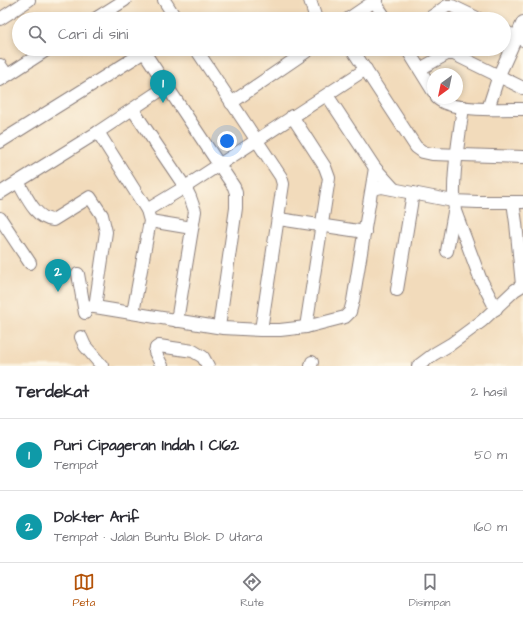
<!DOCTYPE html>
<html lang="id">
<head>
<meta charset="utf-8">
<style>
  :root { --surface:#fff; --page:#f2f2f3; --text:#2b2b33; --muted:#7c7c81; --line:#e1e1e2; --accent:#b45309 }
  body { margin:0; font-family:"Architects Daughter",sans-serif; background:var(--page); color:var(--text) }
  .compass { position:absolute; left:427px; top:68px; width:36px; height:36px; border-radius:50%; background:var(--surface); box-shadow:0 2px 6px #0003; rotate:213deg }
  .you { position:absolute; left:227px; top:141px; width:14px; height:14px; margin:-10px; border:3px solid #fff; border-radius:50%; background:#1a73e8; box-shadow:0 0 0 6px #1a73e833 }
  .badge { display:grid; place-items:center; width:26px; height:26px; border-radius:50%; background:var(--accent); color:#fff; font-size:13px; font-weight:700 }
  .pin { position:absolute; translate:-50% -33px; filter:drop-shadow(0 1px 2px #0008) }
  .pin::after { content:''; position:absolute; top:21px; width:14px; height:12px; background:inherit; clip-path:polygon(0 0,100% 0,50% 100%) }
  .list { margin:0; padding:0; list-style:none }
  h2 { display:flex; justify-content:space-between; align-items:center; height:52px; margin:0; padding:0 16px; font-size:17px }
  h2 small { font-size:13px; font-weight:400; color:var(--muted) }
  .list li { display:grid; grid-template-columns:26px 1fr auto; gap:12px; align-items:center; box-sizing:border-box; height:72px; padding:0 16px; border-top:1px solid var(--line) }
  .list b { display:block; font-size:15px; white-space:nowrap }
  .list p { margin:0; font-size:13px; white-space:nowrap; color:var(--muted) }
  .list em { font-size:13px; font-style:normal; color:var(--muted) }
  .icon { flex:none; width:22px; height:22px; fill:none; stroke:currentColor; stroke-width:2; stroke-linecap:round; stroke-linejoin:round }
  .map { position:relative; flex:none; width:523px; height:366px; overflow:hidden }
  .search { position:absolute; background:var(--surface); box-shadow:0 2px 6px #0003; left:12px; right:12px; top:12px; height:44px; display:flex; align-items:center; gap:10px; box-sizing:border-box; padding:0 14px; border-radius:22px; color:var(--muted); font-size:15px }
  .sheet { height:196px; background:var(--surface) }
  nav { display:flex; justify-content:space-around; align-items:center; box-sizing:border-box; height:56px; border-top:1px solid var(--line); background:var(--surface); font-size:11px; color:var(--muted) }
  nav a { display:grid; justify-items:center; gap:2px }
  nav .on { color:var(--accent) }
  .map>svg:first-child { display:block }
</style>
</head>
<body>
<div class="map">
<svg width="523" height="366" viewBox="0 0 523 366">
  <rect width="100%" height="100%" fill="#fcf5e5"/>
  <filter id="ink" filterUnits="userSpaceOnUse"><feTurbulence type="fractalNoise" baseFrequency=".025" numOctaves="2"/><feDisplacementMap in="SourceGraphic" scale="8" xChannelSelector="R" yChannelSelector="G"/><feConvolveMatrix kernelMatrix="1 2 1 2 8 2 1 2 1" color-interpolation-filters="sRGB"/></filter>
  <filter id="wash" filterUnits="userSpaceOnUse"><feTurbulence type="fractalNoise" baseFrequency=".012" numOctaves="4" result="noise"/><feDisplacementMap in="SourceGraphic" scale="16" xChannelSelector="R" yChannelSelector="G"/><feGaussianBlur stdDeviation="0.9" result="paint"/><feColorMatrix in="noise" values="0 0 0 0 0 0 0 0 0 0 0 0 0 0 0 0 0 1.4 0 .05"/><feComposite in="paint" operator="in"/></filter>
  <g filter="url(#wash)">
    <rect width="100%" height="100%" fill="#f2dbbb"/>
  </g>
  <g filter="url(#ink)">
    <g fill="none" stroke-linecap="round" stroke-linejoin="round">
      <defs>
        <g id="minor">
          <polyline points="164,0 176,19"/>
          <polyline points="310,0 316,19"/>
          <polyline points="374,1 386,19"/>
          <polyline points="0,19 29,0"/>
          <polyline points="95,19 125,0"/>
          <polyline points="348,19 376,0"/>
          <polyline points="428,19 447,6 452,6 479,19"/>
          <polyline points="504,31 523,40"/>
          <polyline points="196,49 281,177 283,184 261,330"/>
          <polyline points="352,49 416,147 423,152 432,154 523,157"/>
          <polyline points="407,49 433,91"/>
          <polyline points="144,52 234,187 236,193 236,208 219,327"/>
          <polyline points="0,65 7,75"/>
          <polyline points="420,69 447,54 454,54 523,88"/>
          <polyline points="0,80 48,49"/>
          <polyline points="327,95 375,168 394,189"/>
          <path d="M437,98C450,112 503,109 523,109"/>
          <polyline points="231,103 310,49"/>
          <path d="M463,107C459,139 451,180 455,211L480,278L496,309"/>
          <polyline points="488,109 499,75 523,22"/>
          <polyline points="133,110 185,187 190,197 195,211 177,321"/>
          <polyline points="292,116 325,167 329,178 306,327"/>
          <polyline points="98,132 147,210 150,221 133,313"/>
          <polyline points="0,142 149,49"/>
          <path d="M18,182C26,195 35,219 53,220L90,197L102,215L106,232L95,307"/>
          <polyline points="372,189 382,187 453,201 478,202 523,202"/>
          <polyline points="0,193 98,132 167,86"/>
          <polyline points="513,202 516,223 522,285"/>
          <polyline points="147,210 185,187 366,69"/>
          <polyline points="0,218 30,263"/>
          <polyline points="279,219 365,232"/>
          <polyline points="150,221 192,228"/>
          <polyline points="447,251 454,212"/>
          <polyline points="78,274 85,313"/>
          <polyline points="397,290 413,193"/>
          <polyline points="84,306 95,307 223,328 261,330 280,330 306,327 345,317 350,312 353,301 375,168"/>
          <polyline points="81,337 85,346 102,366"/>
          <polyline points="162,366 155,352 156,348 159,346 193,351 203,357 208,366"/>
          <polyline points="311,366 312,362"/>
          <polyline points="418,366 434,354 451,344 482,321 515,290 523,285"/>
        </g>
      </defs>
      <use href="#minor" stroke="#8a7e7b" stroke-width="14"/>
      <use href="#minor" stroke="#fff" stroke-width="12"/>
    </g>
  </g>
</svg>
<svg class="compass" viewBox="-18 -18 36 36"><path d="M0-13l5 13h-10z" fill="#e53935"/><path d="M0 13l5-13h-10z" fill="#7c7c81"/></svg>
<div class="you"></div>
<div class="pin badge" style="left:163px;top:103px;background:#0f9aa8">1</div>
<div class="pin badge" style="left:58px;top:292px;background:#0f9aa8">2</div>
<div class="search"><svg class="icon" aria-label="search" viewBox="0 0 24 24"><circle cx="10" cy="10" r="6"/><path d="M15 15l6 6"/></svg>Cari di sini</div>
</div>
<section class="sheet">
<h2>Terdekat<small>2 hasil</small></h2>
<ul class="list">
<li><span class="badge" style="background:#0f9aa8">1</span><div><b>Puri Cipageran Indah I C162</b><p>Tempat</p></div><em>50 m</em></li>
<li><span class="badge" style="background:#0f9aa8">2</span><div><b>Dokter Arif</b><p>Tempat · Jalan Buntu Blok D Utara</p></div><em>160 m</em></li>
</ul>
</section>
<nav>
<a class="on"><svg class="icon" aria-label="map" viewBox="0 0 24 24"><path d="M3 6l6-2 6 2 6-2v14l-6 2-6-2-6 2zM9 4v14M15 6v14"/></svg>Peta</a>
<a><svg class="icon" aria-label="directions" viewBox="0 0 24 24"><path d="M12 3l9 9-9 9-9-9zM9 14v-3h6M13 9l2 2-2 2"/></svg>Rute</a>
<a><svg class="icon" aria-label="saved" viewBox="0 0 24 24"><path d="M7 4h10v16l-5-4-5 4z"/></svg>Disimpan</a>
</nav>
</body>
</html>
